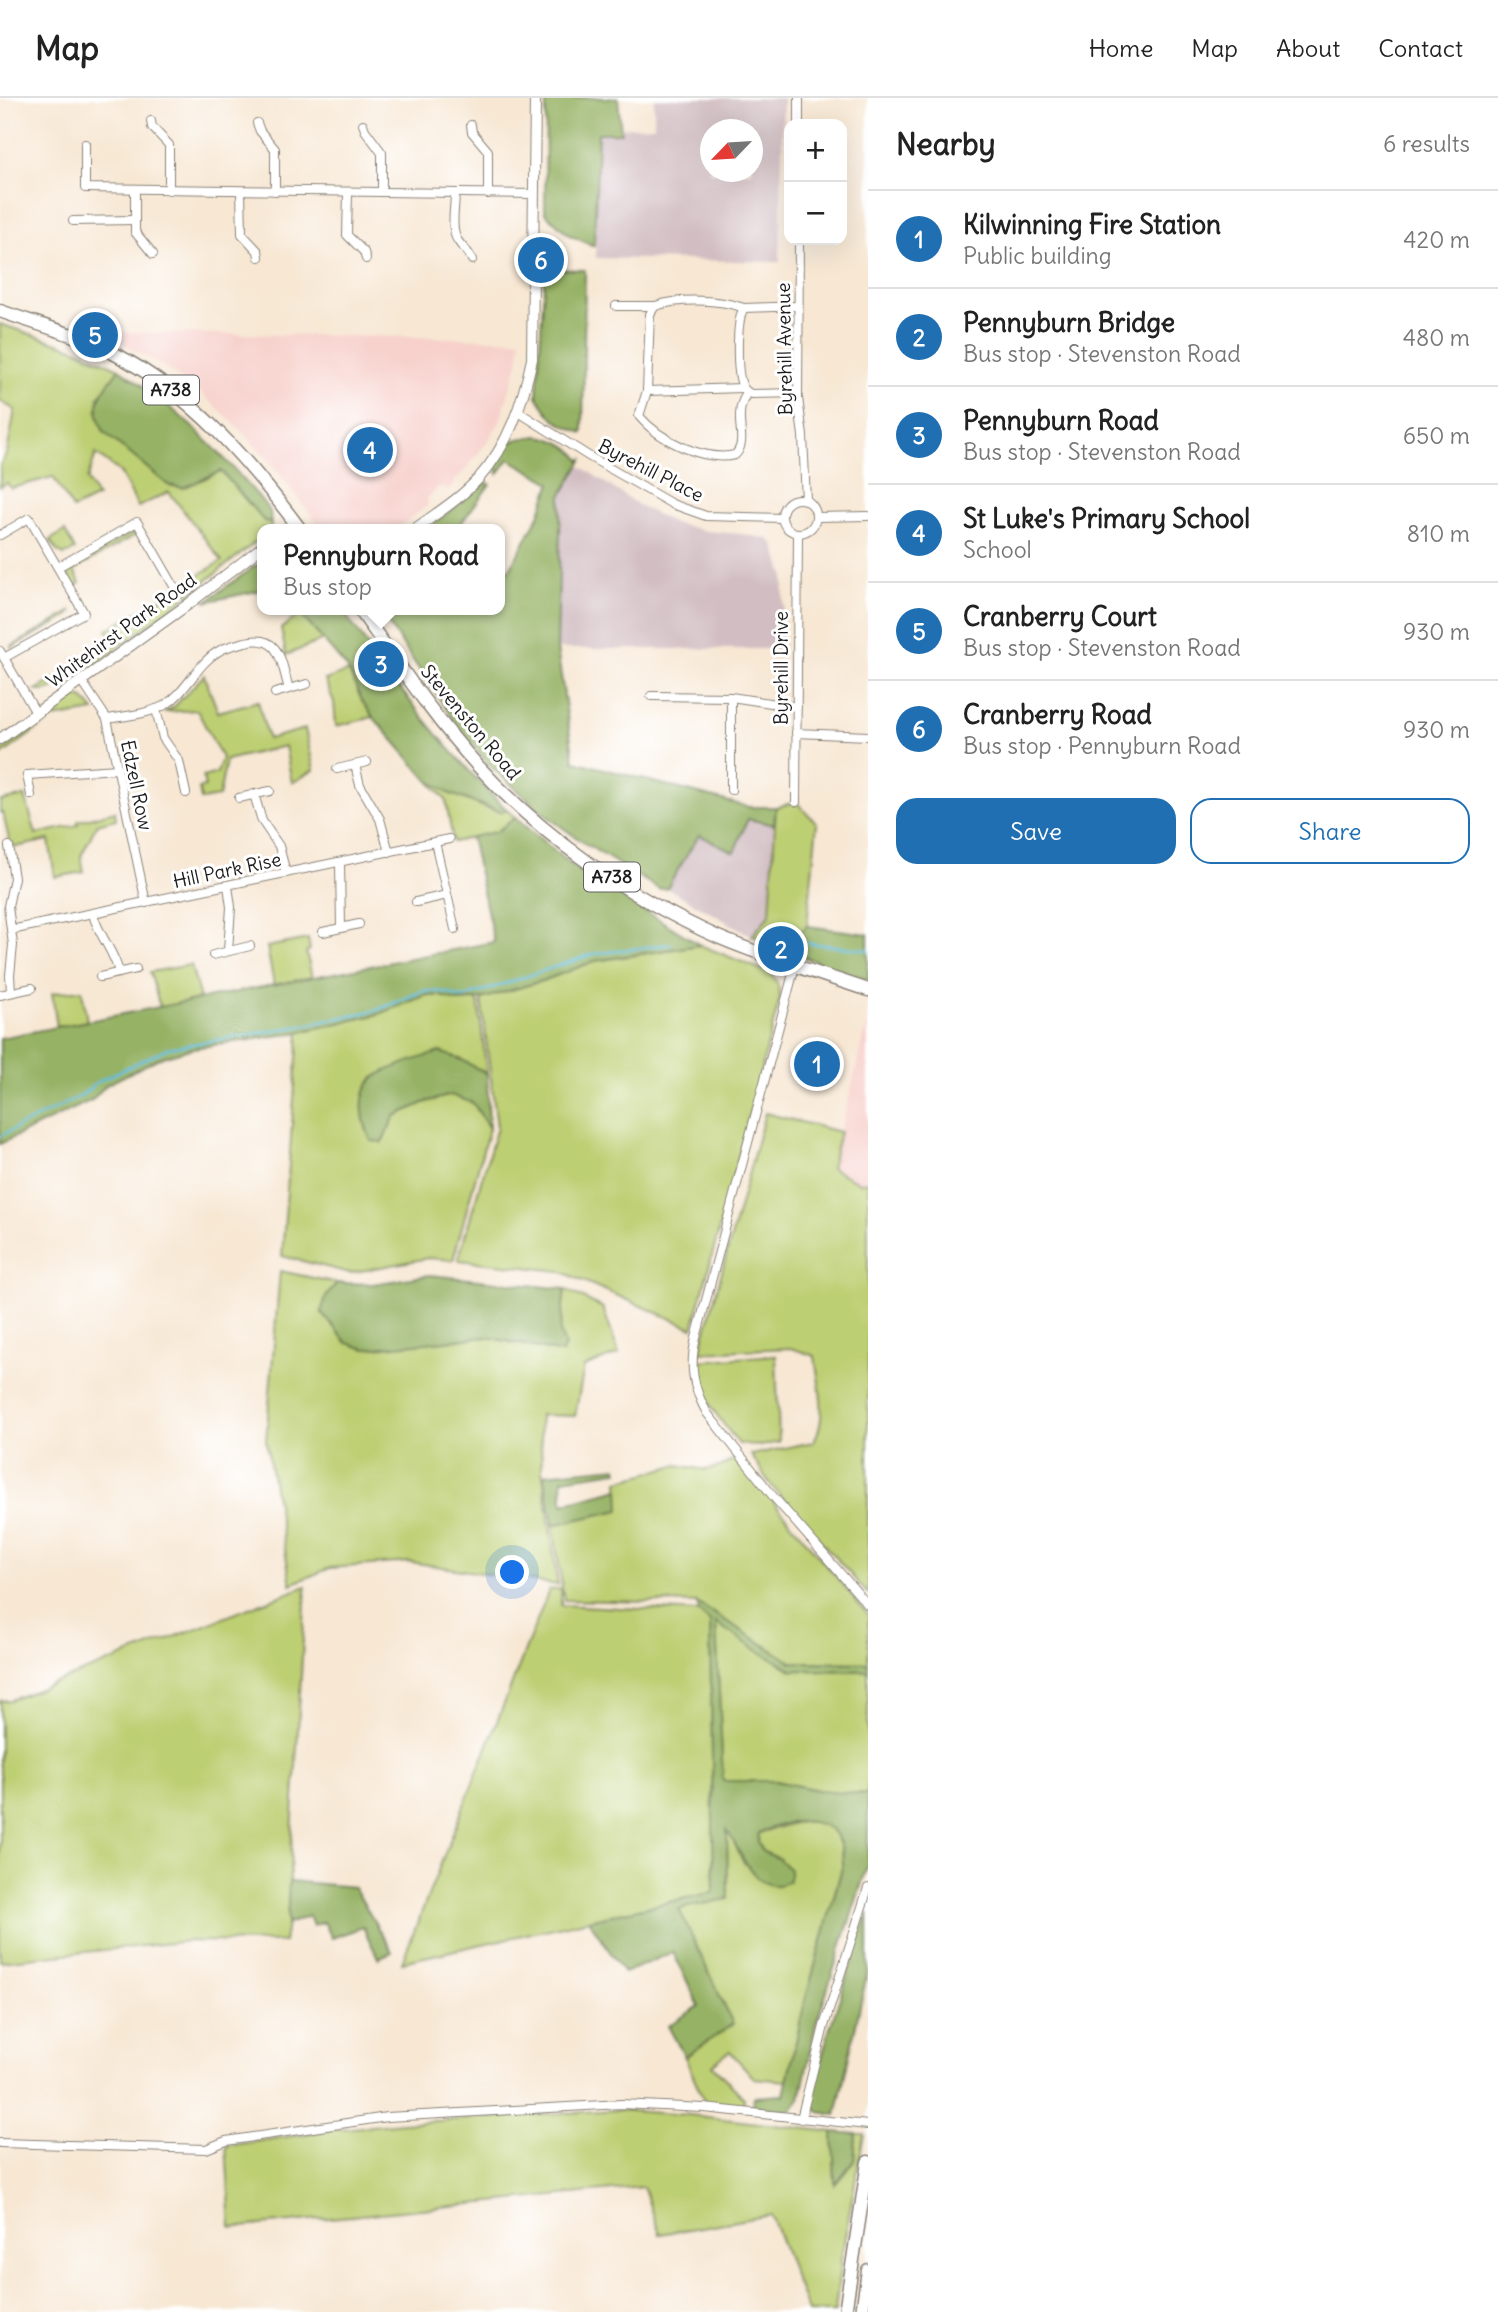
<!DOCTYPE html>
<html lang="en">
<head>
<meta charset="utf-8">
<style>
  :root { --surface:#fff; --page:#f6f6f6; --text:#222; --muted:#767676; --line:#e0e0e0; --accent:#1f6fb2 }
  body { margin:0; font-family:Delius,sans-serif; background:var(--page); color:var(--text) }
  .controls { position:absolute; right:21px; top:21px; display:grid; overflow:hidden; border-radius:14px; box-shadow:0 7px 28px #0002 }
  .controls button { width:63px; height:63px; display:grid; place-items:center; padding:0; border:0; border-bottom:2px solid var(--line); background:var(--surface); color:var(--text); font:35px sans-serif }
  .compass { position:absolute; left:700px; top:21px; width:63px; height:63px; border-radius:50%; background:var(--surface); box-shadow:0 7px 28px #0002; rotate:245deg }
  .you { position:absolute; left:513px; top:1475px; width:24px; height:24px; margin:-18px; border:5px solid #fff; border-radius:50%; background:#1a73e8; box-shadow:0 0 0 10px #1a73e833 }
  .badge { display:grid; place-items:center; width:46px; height:46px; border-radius:50%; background:var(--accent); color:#fff; font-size:23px; font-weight:700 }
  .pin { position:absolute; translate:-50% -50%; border:4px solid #fff; box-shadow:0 2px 7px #0006 }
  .popup { position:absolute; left:257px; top:426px; width:248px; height:91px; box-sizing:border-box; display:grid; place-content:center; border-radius:14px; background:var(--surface); filter:drop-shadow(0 2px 5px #0005); font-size:23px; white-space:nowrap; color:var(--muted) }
  .popup b { font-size:26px; color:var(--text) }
  .popup::after { content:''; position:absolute; left:50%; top:100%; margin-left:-14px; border:14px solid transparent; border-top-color:var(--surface) }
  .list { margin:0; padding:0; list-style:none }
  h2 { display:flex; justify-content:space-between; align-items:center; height:91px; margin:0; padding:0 28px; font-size:30px }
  h2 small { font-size:23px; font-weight:400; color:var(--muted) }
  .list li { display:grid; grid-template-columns:46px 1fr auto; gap:21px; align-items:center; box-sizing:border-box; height:98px; padding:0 28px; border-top:2px solid var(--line) }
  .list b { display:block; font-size:26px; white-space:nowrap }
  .list p { margin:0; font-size:23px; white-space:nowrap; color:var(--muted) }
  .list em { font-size:23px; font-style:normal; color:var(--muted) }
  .actions { display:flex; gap:14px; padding:21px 28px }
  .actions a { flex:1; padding:16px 0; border:2px solid var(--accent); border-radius:21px; text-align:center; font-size:24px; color:var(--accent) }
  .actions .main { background:var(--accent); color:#fff }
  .map { position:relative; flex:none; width:868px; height:2214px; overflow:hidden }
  header { display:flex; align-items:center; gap:42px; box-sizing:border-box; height:98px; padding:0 35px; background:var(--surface); border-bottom:2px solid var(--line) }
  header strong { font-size:33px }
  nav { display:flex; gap:38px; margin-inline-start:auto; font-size:24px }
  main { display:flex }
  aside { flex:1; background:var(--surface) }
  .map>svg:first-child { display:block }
</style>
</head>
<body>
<header>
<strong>Map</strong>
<nav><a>Home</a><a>Map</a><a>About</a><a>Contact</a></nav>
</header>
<main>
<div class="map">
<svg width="868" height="2214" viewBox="0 0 868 2214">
  <rect width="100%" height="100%" fill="#fff"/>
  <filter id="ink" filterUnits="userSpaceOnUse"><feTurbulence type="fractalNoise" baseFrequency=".0143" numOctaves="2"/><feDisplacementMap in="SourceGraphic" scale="14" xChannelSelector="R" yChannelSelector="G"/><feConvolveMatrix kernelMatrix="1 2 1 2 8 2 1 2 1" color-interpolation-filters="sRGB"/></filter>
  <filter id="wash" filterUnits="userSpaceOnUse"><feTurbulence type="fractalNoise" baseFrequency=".00686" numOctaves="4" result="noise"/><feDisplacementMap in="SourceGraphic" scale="28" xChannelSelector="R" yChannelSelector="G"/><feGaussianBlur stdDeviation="1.57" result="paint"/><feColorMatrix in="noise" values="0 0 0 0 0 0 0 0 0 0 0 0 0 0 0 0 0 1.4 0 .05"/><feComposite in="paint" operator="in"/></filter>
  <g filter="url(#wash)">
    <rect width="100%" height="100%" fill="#f7e7d3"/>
    <g fill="#f7d0cb">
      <polygon points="101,234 417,239 521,242 518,265 500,323 487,345 448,392 439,389 428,399 427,408 396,431 322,431 266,359 231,322 196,291 160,266"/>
      <polygon points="868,924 868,1084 860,1085 831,1070"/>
    </g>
    <g fill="#d2bec2" fill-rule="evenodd">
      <path d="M654,0H783L780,164L596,160L594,31L654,28ZM710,32H752V74H710Z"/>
      <polygon points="579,367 641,409 674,425 706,433 742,436 768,441 774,446 784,477 783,551 557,551 561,398"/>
      <polygon points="748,721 774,727 770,816 752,838 667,790 699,736"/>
    </g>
    <g fill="#bdcf73" stroke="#6c7648" stroke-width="2">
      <polygon points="0,226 76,251 119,271 98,300 183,390 221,373 263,422 271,426 270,431 262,431 262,439 188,497 181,488 222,463 169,394 138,409 120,374 96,356 87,382 97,399 73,411 53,379 11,390 7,385 0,389 0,367 7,355 15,312 0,303"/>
      <polygon points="65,433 75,452 64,457 57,453 50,442"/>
      <polygon points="133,434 137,436 74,472 80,485 74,489 68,476 72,468"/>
      <path d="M178,491L184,501L87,572L81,570C68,580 53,597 36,592L94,559L113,544L107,532Z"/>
      <polygon points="72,513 67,519 11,550 11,549"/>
      <polygon points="300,516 323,542 286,557 281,531"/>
      <polygon points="349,573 373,619 336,628 334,604 325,582"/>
      <polygon points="204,577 218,614 258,603 268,641 305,631 314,672 292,685 285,648 226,662 219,699 201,702 199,690 205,689 203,679 217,675 222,660 197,612 164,614 174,609"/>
      <polygon points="79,599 84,601 94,613 53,620 0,658 0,654 3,651 74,600"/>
      <path d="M427,681C450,696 474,707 500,714L506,711L515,720L496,734L453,744L446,702Z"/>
      <polygon points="25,698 36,736 78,727 78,723 115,713 116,721 97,726 81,758 84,774 55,779 49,742 16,749 10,746 3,715 0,715 0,703"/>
      <polygon points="796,704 817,725 807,828 785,849 752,838 770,816 776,709"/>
      <polygon points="308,841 310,852 306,854 312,879 274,887 267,849"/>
      <polygon points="700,847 772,876 778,887 780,900 693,1230 560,1173 458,1162 497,1029 481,901 545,882 595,863"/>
      <polygon points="191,867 200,901 160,909 150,874"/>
      <polygon points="82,892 87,923 57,929 52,895"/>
      <polygon points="426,897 441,898 456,903 478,902 487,976 462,962 440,954 392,971 373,981 382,1044 395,1018 426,1004 452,997 473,1004 489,1030 453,1162 428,1160 350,1175 282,1158 299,934 379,916"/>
      <path d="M765,1015L840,1034L831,1070L860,1085L868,1084V1496L770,1386L751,1357L813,1344C829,1321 818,1285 815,1258L791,1250L700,1254Z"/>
      <polygon points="280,1173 337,1185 326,1199 440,1243 487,1239 562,1255 565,1247 560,1234 565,1191 603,1210 619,1256 584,1269 575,1318 540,1317 542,1371 558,1487 410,1464 330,1470 291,1486 266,1343"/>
      <path d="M776,1257L779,1344L761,1348L739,1346C719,1320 697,1297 698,1263Z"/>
      <polygon points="737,1360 868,1517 868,1565 792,1564 697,1505 564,1502 553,1427 619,1411 618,1383 677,1367 706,1372 720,1369"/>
      <polygon points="306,1488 287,1826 284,1844 190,1843 0,1863 0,1603 11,1602"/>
      <polygon points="561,1491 561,1507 699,1514 710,1523 714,1794 402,1864 549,1492"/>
      <polygon points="716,1524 753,1550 792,1572 868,1573 868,1696 823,1693 775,1683 723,1683"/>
      <path d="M818,1723C835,1733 844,1746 843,1766L805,1904L787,1983L754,1980L730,1953L712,1967L744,2000L743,2008L705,2005L685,1959L732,1925L678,1810L728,1801L727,1729L744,1766L778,1760L763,1754L758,1744L759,1735L794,1725Z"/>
      <polygon points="616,2012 690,2017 833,2034 835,2086 854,2063 856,2036 864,2036 841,2161 835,2214 808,2214 771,2117 660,2136 643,2089 231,2130 226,2048 331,2032 403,2025"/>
    </g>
    <g fill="#96b265" stroke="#596740" stroke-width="2">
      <polygon points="546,0 618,0 621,35 598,35 594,148 569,137 545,115"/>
      <path d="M545,171L585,172L583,335C558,326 550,321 537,298Z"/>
      <path d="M119,271C178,310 226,358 270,413L271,426L263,422L221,373L183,390L168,387L104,334C89,305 102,294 119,271Z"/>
      <path d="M538,338C553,340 572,348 580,362L583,361L561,398L557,551L574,663L749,709H776L774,727L748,721L734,754L699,737L667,790L659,791L584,745L548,719L489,667L452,620L379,512H500V467L509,473L539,417L551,385L509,361L498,376C494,364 503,348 515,342C521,340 531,339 538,338Z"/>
      <polygon points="487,384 490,386 457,431 427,431"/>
      <polygon points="262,463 262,492 205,504 208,502"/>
      <path d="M297,512H342C394,584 442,648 506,711L501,714L448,695L427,681L373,619L362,603L348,571Z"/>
      <polygon points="515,720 573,768 700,847 595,863 545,882 481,901 456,903 441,898 426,897 379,916 294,935 193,950 159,960 106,987 92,1002 0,1046 0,940 494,844 471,739 496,734"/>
      <polygon points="807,828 868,836 868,882 795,856 785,849"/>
      <path d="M440,954L462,962L487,976L489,1030L473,1005L451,997L426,1004L395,1018L382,1044L371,1043C363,1025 356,998 373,981C384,970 424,959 440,954Z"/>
      <polygon points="430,1177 565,1191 560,1234 565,1247 562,1255 487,1239 365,1251 347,1245 321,1214 326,1199 337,1185 373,1186"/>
      <polygon points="617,1369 618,1373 562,1381 563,1406 619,1391 620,1412 553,1427 544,1376"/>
      <path d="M697,1505L792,1564L868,1565V1573L792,1572L753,1550L716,1525L723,1683H775L823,1693L868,1696V1766L816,1926L800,2001L791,2013L752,2008L754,1999L784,1997L805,1904L843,1766C844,1714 794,1718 759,1735L758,1744L763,1754L778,1760L790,1772V1783C756,1802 740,1752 727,1732L728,1801L679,1811L733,1926L685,1959L668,1928L699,1908L673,1854L624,1875L589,1822L714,1794L710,1524L699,1514Z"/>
      <polygon points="289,1783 354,1789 392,1854 378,1860 363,1829 332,1840 324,1824 313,1828 309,1818 287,1826"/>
      <polygon points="868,1815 868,1872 836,2017 819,2014 813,2008 812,1997 829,1933"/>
      <polygon points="833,2034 856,2036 854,2063 835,2086"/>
    </g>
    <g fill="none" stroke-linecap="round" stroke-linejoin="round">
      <g stroke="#5ebddc" stroke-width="2.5">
        <polyline points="807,845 868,852"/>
        <polyline points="0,1038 81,998 97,984 168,950 301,928 377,912 423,893 444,894 462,900 594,856 671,846"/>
      </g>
    </g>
  </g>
  <g filter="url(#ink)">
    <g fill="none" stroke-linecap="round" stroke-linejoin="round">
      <defs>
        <g id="minor">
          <polyline points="151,23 152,29 169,47 169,92"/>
          <polyline points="257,25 260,33 275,51 275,93"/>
          <polyline points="363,26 365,32 382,55 382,94"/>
          <polyline points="799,26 799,0"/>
          <polyline points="471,27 472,34 488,53 488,96"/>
          <polyline points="85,46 85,90 534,96"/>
          <polyline points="135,91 135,134 153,156"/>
          <polyline points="241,93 242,136 258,153 259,159"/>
          <polyline points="348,94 347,137 364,154 366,161"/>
          <path d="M455,95C455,109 450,132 458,143C463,151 469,153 472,162"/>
          <polyline points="73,123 134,122"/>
          <polyline points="799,142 798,300 803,338 806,402"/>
          <polyline points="616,208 655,208"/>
          <path d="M744,210C719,201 680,200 655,208L650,216L647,293L639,318C659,342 704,364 735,357C746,346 739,331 740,317C740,308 743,302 747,294"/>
          <polyline points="647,293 743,290"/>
          <path d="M798,295L751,296C747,294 745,293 743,289C736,277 736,220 744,210L798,208"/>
          <polyline points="517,313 590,359 672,406 706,418 782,420"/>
          <circle cx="799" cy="418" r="17"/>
          <polyline points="817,419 868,418"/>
          <polyline points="0,437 29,420 84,515 4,560"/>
          <polyline points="58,469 137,424 175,490"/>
          <polyline points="0,553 36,615"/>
          <polyline points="81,582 107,621 146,805"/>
          <polyline points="275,595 307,586"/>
          <polyline points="651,598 731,599 797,609"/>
          <polyline points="731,599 731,692"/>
          <polyline points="156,611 163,640 179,663 186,695"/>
          <path d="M107,621C125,618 149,616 165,607C187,594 197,565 219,553C227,548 236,547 245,544C281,535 281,565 289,591"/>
          <polyline points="796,635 868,638"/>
          <polyline points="355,667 360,687 380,721 389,754"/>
          <polyline points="337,671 367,664"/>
          <polyline points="254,696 262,723 279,748 286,775"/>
          <polyline points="31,697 27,677 117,671"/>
          <polyline points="239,700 270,693"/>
          <polyline points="796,704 798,436"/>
          <polyline points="435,744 455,831"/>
          <polyline points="9,748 14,780 8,808 13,847 10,877 11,894"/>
          <polyline points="340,764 341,830"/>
          <polyline points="228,788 231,809 228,853"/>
          <polyline points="416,804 447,797"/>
          <path d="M93,816C98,837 115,854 119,875"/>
          <polyline points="11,832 449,741"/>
          <polyline points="323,834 359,826"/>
          <polyline points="213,857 250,848"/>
          <path d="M795,868L696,1240C689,1268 693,1290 707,1315L772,1397L868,1507"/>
          <polyline points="100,879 136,871"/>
          <polyline points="0,897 32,890"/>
          <polyline points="801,2021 824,1928 868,1790"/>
          <polyline points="0,2045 206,2051 226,2043 387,2019 621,2006 704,2010 868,2027"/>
        </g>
        <g id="tertiary">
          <polyline points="286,431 295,425"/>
          <path d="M415,431C437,415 461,400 479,380C509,347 523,303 532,261L535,0"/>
          <polyline points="0,641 190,505 262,449"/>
        </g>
        <g id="trunk">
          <path d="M0,213C39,227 79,237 115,256C192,296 249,363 300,431"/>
          <path d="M360,512C397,564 434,620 478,668C544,740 629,799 718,839C767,860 818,875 868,892"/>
          <polyline points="845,2214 868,2064"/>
          <polyline points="862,2214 868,2172"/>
        </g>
      </defs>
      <use href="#minor" stroke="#8a8278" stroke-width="10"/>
      <use href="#tertiary" stroke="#8a8278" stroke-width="12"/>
      <use href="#trunk" stroke="#8a8278" stroke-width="15"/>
      <use href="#minor" stroke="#fff" stroke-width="8"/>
      <use href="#tertiary" stroke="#fff" stroke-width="10"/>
      <use href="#trunk" stroke="#fff" stroke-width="12"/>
    </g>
  </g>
  <g text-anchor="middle" stroke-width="6" stroke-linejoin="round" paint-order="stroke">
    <g fill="#fff" stroke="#606060" stroke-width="2">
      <rect x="143" y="277.5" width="56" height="29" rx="5"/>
      <rect x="584" y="764.5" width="56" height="29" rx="5"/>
    </g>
    <g font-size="18" font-weight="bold" fill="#1c1c1c">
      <text x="171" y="298">A738</text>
      <text x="612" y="785">A738</text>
    </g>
    <g font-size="19" fill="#1c1c1c" stroke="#fff">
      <text transform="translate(784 251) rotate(-91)" y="7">Byrehill Avenue</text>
      <text transform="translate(651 372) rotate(27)" y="7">Byrehill Place</text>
      <text transform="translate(121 532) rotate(-36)" y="7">Whitehirst Park Road</text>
      <text transform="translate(781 570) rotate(-90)" y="7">Byrehill Drive</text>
      <text transform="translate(471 624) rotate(50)" y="7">Stevenston Road</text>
      <text transform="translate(137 687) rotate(78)" y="7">Edzell Row</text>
      <text transform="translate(227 772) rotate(-12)" y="7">Hill Park Rise</text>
    </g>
  </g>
</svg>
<div class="controls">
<button>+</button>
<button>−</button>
</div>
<svg class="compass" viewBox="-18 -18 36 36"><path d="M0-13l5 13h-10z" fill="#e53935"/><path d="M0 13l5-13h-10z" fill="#767676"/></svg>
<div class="you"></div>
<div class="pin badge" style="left:817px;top:966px">1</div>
<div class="pin badge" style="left:781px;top:851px">2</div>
<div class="pin badge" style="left:381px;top:566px">3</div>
<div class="popup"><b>Pennyburn Road</b>Bus stop</div>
<div class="pin badge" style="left:370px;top:352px">4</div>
<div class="pin badge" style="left:95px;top:237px">5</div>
<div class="pin badge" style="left:541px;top:162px">6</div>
</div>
<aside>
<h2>Nearby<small>6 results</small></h2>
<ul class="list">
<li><span class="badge">1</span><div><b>Kilwinning Fire Station</b><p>Public building</p></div><em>420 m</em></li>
<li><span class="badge">2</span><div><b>Pennyburn Bridge</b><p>Bus stop · Stevenston Road</p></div><em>480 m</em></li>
<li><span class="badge">3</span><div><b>Pennyburn Road</b><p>Bus stop · Stevenston Road</p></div><em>650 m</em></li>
<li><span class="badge">4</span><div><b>St Luke's Primary School</b><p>School</p></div><em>810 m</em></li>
<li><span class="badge">5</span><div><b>Cranberry Court</b><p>Bus stop · Stevenston Road</p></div><em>930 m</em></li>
<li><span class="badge">6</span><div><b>Cranberry Road</b><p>Bus stop · Pennyburn Road</p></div><em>930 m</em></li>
</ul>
<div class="actions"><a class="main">Save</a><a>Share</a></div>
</aside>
</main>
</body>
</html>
